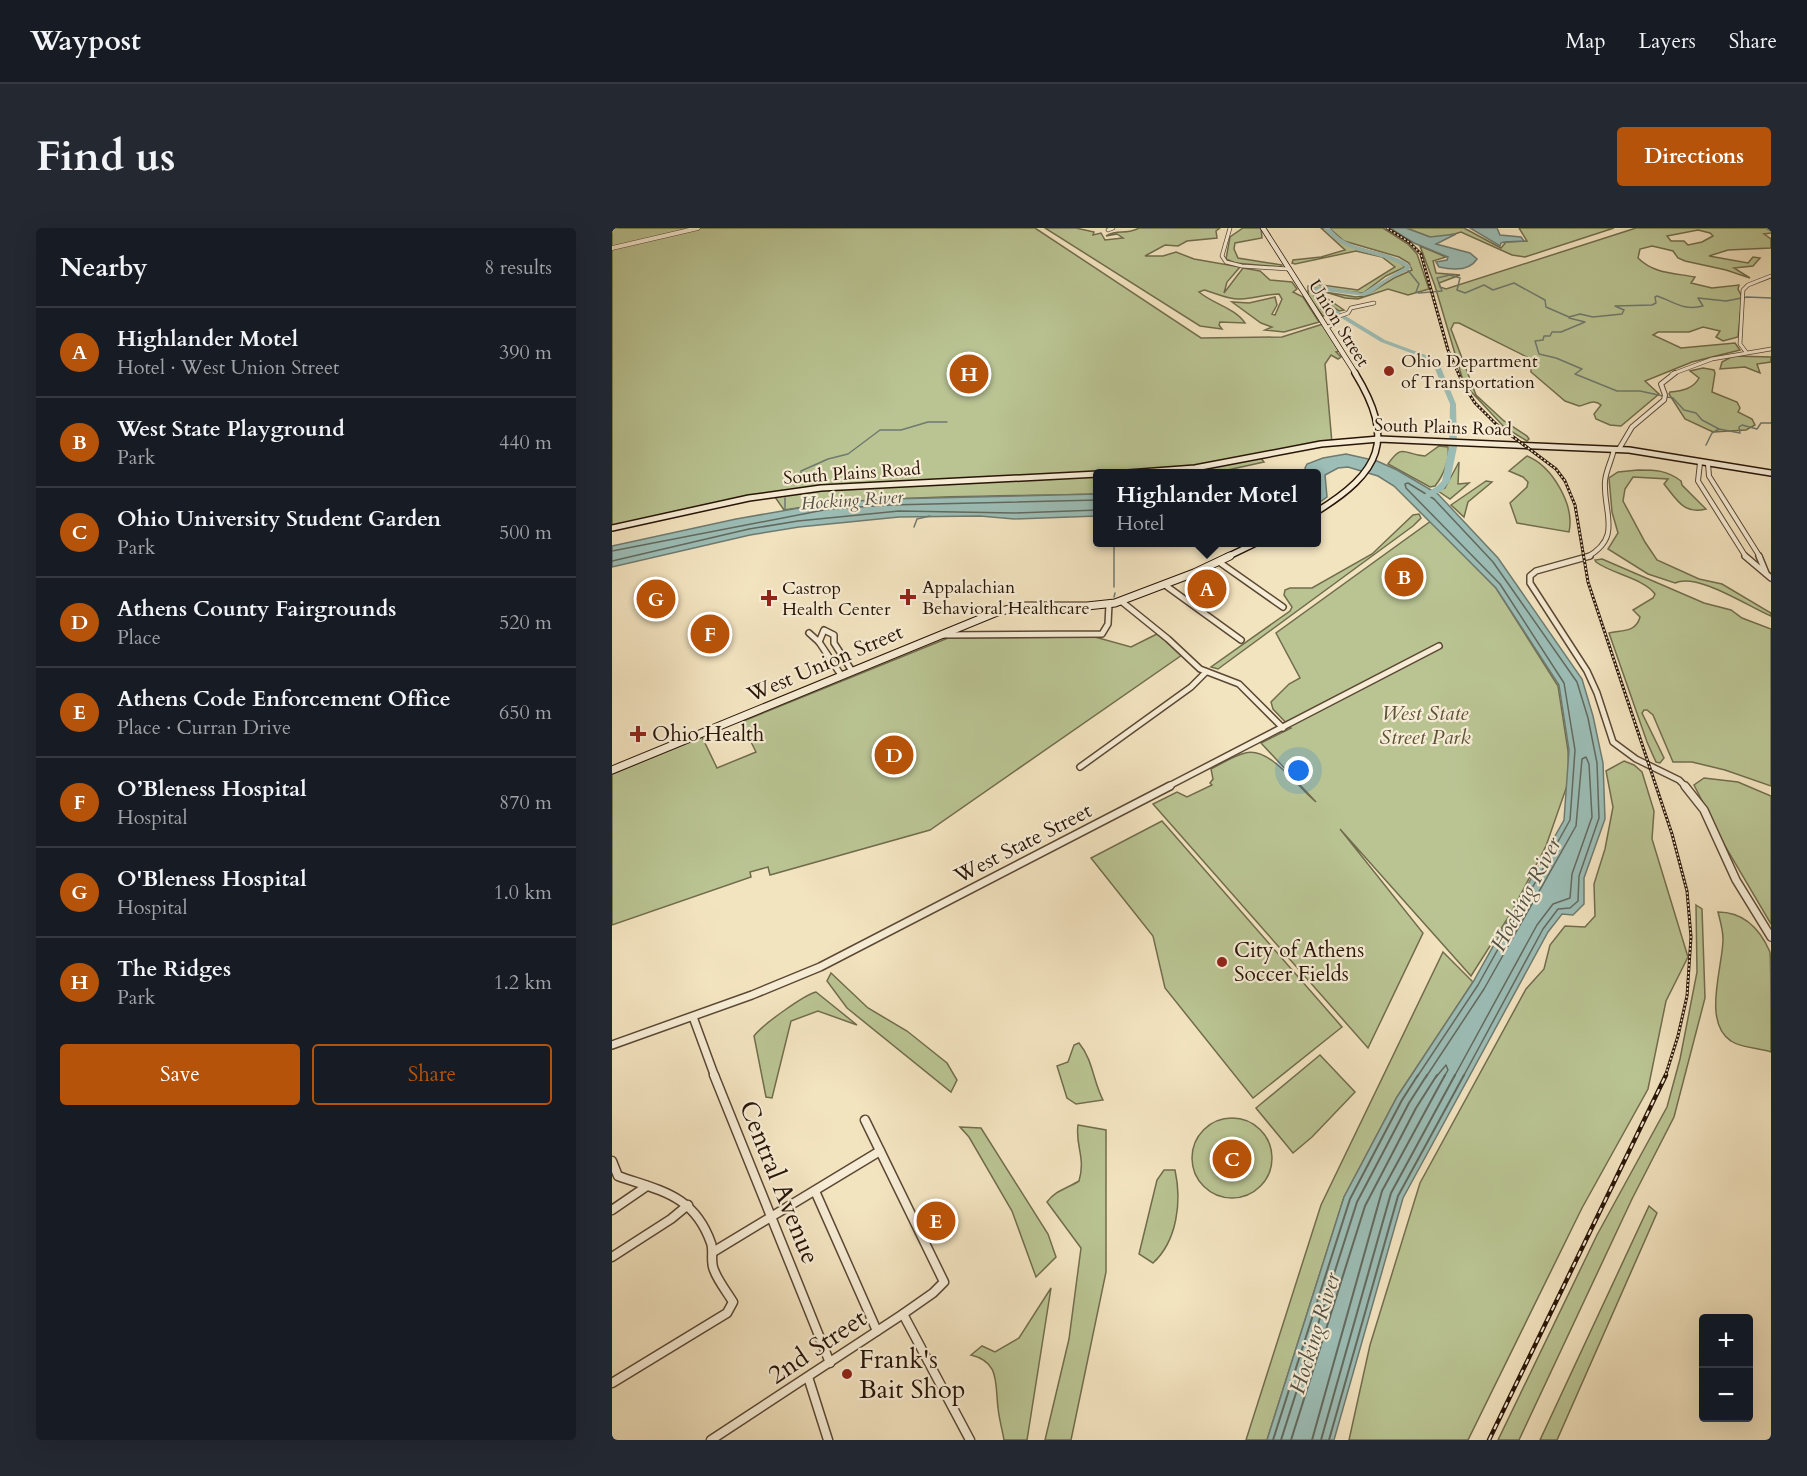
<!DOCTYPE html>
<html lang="en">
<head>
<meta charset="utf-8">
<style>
  :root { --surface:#171b24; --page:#242831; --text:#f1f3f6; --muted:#9ea1a6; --line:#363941; --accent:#b45309 }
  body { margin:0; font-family:Cardo,serif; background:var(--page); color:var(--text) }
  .controls { position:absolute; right:18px; bottom:18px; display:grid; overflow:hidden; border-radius:6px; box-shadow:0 6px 24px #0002 }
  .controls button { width:54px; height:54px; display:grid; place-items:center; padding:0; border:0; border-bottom:2px solid var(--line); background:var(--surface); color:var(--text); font:30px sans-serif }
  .you { position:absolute; left:687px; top:543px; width:21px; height:21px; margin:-15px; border:4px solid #fff; border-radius:50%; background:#1a73e8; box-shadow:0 0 0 9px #1a73e833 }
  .badge { display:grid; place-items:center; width:39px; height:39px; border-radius:50%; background:var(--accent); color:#fff; font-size:20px; font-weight:700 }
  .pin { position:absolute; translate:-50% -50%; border:3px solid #fff; box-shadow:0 2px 6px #0006 }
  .popup { position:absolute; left:481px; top:241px; width:228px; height:78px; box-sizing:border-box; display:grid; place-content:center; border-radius:6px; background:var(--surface); filter:drop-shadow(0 2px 4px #0005); font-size:20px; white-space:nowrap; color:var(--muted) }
  .popup b { font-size:22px; color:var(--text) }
  .popup::after { content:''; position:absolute; left:50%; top:100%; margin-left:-12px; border:12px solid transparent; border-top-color:var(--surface) }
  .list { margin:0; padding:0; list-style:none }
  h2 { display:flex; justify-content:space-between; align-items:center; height:78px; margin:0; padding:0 24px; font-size:26px }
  h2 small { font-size:20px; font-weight:400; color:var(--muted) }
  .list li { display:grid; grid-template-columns:39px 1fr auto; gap:18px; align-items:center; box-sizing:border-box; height:90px; padding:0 24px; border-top:2px solid var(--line) }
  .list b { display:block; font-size:22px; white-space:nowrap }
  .list p { margin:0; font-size:20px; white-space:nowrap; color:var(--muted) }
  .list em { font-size:20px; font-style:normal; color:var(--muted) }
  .actions { display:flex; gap:12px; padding:18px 24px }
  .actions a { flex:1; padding:14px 0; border:2px solid var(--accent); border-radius:6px; text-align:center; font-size:21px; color:var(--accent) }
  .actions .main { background:var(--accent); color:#fff }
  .map { position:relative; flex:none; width:1159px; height:1212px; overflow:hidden; border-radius:6px }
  header { display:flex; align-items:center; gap:36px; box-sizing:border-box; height:84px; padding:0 30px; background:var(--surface); border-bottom:2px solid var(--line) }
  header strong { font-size:28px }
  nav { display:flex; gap:33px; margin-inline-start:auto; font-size:21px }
  .intro { display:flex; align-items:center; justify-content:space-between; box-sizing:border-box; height:144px; padding:0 36px }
  h1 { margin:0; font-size:42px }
  .button { padding:15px 27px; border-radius:6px; background:var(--accent); color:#fff; font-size:21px; font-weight:700 }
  main { display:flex; gap:36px; padding:0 36px }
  aside { flex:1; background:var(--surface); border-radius:6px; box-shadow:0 6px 24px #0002 }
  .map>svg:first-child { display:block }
</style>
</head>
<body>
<header>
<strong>Waypost</strong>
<nav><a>Map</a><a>Layers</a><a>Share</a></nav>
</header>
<div class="intro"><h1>Find us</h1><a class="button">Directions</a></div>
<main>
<aside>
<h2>Nearby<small>8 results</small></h2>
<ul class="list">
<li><span class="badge">A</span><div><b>Highlander Motel</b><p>Hotel · West Union Street</p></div><em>390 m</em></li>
<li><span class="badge">B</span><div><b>West State Playground</b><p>Park</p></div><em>440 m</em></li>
<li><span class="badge">C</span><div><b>Ohio University Student Garden</b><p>Park</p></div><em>500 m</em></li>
<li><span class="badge">D</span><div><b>Athens County Fairgrounds</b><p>Place</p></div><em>520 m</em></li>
<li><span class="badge">E</span><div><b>Athens Code Enforcement Office</b><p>Place · Curran Drive</p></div><em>650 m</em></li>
<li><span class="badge">F</span><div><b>O’Bleness Hospital</b><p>Hospital</p></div><em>870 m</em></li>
<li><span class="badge">G</span><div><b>O'Bleness Hospital</b><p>Hospital</p></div><em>1.0 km</em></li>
<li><span class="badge">H</span><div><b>The Ridges</b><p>Park</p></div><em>1.2 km</em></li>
</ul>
<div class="actions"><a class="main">Save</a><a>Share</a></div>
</aside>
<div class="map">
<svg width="1159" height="1212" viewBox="0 0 1159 1212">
  <rect width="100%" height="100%" fill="#f3e4c0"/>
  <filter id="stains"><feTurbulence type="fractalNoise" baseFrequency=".00333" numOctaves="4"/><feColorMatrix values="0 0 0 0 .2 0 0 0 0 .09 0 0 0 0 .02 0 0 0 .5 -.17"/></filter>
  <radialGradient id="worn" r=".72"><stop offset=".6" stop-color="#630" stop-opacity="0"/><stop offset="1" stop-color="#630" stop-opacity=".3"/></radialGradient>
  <g fill="#bac493" stroke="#716c4c" stroke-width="1.5" fill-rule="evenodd">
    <path d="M0,0H423L589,110L670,109L711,96L728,123L724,124L729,129L726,131L719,127L713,136L720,215L648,229L652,234L611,243L613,245L486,246L485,266C381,269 275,266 172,282L161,266L0,300Z"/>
    <path d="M433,0H464L482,4L481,7L489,5L493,12L511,10L505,6L494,8C507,0 512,8 527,0H608L604,3L605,10L575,13L566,18L553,17L533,28H551L564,24L582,31L628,39L615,54L612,65L631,40L648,43L658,52L680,54L685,61L681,64L691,69L707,94L672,104L653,102L660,99L649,95L620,74L637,75L663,69L665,77L660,86L663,87L670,71L667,66C654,66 641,71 629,71C616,72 604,65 592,62L587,64C601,76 623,80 633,95L608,94L607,97L610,101L588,98Z"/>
    <polygon points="631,0 649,0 650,10 623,15 622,21 626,30 670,37 669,39 623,35 614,31 618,9"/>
    <path d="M709,0H713C736,29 772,17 793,39L774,48L751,65L701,60L699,62L703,69L721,83L710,77L709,81L714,87L711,88L696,68V58L703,56L746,62L783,39L770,29L744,23L683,36L680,35L681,32L709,29L733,22Z"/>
    <polygon points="717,0 771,0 796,16 805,26 817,61 796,67 776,61 746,71 733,70 710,63 713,69 732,82 727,83 710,72 706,66 707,63 744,69 753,68 782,50 800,42 797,35 787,29 732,13"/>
    <polygon points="794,0 852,0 889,20 894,14 915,13 907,0 1002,0 913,29 900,27 849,4 829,10 818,9"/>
    <path d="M1024,0H1154L1159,3V5L1152,6L1159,11V20L1116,22L1097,28L1136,35L1141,29L1148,30L1141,38L1122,40L1138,50L1114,42L1073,33L1066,30L1061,23L1053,21L1040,18L1028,21L1026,30C1042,46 1062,45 1083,49L1079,55L1100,60L1127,57L1126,61L1130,69L1126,109L1111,113L1104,109L1108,103L1091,99L1077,104H1046L1041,107L1069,120L1123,115L1128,122L1080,134L1033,153L1047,166L1009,198L998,197L984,191L982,186L989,177C981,170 975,177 967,178L953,173L919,144V132L917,130L847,95H842L839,101L864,167L892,193L915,208L917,211L915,213L892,199L852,156L823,58L808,18L834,29L821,33L824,45L848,47L827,55L828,59L834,61ZM1086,2L1098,5L1101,8L1090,14L1076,17L1072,13H1059L1055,8Z"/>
    <polygon points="1121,128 1159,129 1159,134 1145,136 1148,145 1133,139 1108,141 1110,134"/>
    <path d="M1091,140L1102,142L1103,145L1100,164L1125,174L1128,180L1126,184L1140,191L1143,197L1134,202L1101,204L1073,191L1057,166L1058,164C1070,163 1081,161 1087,150L1078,143Z"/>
    <path d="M827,218L836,219C838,232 831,248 823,258L818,259L776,236C791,214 792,227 813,228Z"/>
    <path d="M915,228C940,238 963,277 957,304L905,295L898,275L915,259L916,254L911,249L897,243Z"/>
    <polygon points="847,234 846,256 857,255 838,271 826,263 833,260"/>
    <path d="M1026,242C1043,242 1055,242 1069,253L1070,257L1094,281C1072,287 1065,272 1052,256L1056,251L1021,249L1013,261L1011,273L1033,314L1045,332L1087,351L1110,356L1159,385V388C1137,379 1085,344 1063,355L1036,346L996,321L1006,305L1000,284L997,250L1006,244Z"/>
    <polygon points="874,253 880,254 856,274 852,289 839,277"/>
    <polygon points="807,286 809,290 801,298 606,441 599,439 678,383 680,379 672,367 673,362 678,360 700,360 760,326 801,287"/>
    <path d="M819,293L884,360L946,458L956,523L957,552L934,618L899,685L859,748L728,601L811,705L756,820L541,576L565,564L575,569L600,557L598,555L601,551L599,541C609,536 621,528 633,525C658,518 686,560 704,574L649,515L679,500L661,481L659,474L677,456L688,450L664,405Z"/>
    <path d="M990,331L1092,375L1119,382L1130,390L1159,401V558L1113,542L1080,534H1061L1041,487L1035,482H1032L1030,485L1052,530L1048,535L1044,534L1035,514L997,405C1009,402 1024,405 1028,389L1021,382L1041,370L1043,366C1031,350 1000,346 984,334L983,332Z"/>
    <polygon points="545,406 570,427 318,602 158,647 156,639 138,644 139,649 0,697 0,546 90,509 105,540 144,524 129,494 336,410 483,409 519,419"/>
    <polygon points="1012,533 1022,537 1030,544 1042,583 1040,611 1076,729 1054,773 1036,861 970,980 856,1212 737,1212 758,1117 808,955 914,761 932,741 938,717 953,698 973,699 983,688 982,656 993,621 1001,579 994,543"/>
    <polygon points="1092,550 1126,554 1159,568 1159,696 1113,618 1082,557"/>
    <polygon points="550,593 730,799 641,870 553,760 541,708 479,630"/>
    <polygon points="1084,677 1090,681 1093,770 1062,889 1020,971 907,1212 886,1212 985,1007 1055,879 1068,831 1085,744"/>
    <path d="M1106,684C1132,684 1148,701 1158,724C1159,735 1159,806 1159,824C1147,820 1129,820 1119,813C1090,794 1111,739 1111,711C1111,702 1108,692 1106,684Z"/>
    <polygon points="831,724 861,754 785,869 732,969 655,1212 634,1212 709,977"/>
    <polygon points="219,745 256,780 295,803 335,835 345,852 339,864 235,780 215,753"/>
    <path d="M204,764L245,797L206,783L179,793L160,870L154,869L142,808C150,797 192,767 204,764Z"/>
    <path d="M467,815C481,832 481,853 491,872L464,876L455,870L445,838L456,834L462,817Z"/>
    <polygon points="708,827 743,864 700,909 681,925 644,880"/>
    <circle cx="620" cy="930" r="40"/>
    <path d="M466,897L494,902V1044L459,1212H433L457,1111L469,1020L435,974C444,962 454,961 467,953C474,929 463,918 466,897Z"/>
    <polygon points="348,899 369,900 436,1006 444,1029 424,1049 400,983 357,909"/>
    <path d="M552,942H563C570,974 565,1013 541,1035L527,1026L545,952Z"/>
    <polygon points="1037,978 1045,985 945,1212 928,1212"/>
    <path d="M439,1060L415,1212H392C390,1201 387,1190 386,1180C383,1155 388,1134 359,1127L370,1118L383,1124L407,1110Z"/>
  </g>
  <g fill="#9cbeb7" stroke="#6e7a70" stroke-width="1.5">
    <path d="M778,0H794L818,9L844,6L824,16L858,25L865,31C857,44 840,42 827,39L824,34L835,32L836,29L802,15Z"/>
    <polygon points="858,0 885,0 888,7 909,9 912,13 892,14 889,15 888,18"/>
    <polygon points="734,226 765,233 785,242 826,266 886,330 970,451 981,488 991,535 993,591 972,650 972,676 961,687 950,686 936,704 791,970 722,1212 655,1212 732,969 785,869 861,754 952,592 957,522 947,457 884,360 782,258 766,248 736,239 726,240 713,247 715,269 705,276 704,246 695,245 693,240 695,236 711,230"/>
    <polygon points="485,266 485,288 402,291 368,288 287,289 187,299 138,307 0,339 0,318 124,291 216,275 276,271"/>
  </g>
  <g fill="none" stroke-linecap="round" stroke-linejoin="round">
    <g stroke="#62695e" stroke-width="1.5">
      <polyline points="0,323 217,281 277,277 486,272"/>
      <polyline points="0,333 137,301 186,293 287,283 402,285 486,282"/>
      <polyline points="805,849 866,757 958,592 963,522 952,455 888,356 794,260 793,256 796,255 822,271 881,334 965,454 976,490 985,535 987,590 967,648 966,673 958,680 946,681 931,701 851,849"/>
      <polyline points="814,849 872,761 964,598 970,531 974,529 977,536 980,589 960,646 958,670 941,676 925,697 842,849"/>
      <polyline points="824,849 834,837 836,842 832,849"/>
    </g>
    <g stroke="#62695e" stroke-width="2">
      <polyline points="661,1212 738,971 790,872 806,847"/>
      <polyline points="669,1212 745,974 797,875 815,847"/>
      <polyline points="679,1212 753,978 804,880 825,847"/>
      <polyline points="700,1212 770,963 833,847"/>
      <polyline points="709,1212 779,965 843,847"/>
      <polyline points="717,1212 786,968 852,847"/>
    </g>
    <g stroke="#6e7a70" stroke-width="1.5">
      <path d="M795,41L807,56L804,64L807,65L830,63L825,50L838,47L848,50L845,62L853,65L872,57L881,62L902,55L933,72L934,79L957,89L968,86L981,89L1010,86L1012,82L1003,78L1040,77L1044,75L1043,69L1045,68C1063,74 1071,83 1091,78L1086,70L1114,73L1135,69L1159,70"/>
      <polyline points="957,90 973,94 949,104 940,104 938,108 932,108 931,112 923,113 927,126 944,130 970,141 963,146 1005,163 1028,163 1051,168"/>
      <polyline points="1055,169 1061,170 1072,182 1084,185 1090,192 1107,201 1128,205 1127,199 1130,197 1145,201 1149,195 1159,195"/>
      <polyline points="1094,217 1100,205 1107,201"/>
      <polyline points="190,250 189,243 216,231 236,226 268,202 289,202 316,194 335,194"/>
      <polyline points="173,270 173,281"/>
      <polyline points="302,299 305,291 318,288"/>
      <polyline points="502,314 502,359"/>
      <polyline points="502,369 503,365"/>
    </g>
    <path fill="#9cbeb7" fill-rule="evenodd" d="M712,0H718C738,26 774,19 799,38L797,42L778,51L758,66L752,68L706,62L711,72L727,84L773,112L819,129L829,140L844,176L845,219L838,253L831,262L817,270L810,268L825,258L830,253L837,219L838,176L823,141L815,131L769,114L723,86L707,74L699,61L710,58L750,65L793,39C765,22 733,28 712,0Z"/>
    <defs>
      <g id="minor-far4">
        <polyline points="618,0 610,28 614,34 630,38 676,41"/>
        <polyline points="496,2 501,0"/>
        <polyline points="714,100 720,97 722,90 736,85 739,80 762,75"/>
        <polyline points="1134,124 1128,116 1131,62 1136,57 1159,48"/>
        <polyline points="1060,146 1100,131 1159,121"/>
      </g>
      <g id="minor-far3">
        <polyline points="1007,221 1020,199 1052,172 1053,167 1049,156 1063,145"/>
        <polyline points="1088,235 1086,253 1134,329"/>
        <polyline points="1096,236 1097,248 1148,329"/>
        <path d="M975,329C1011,309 991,285 993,253C994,242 1000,232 1002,221"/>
      </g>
      <g id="minor-far2">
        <polyline points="978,328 924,343 918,348 918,355 975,443 985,465 1001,514 1024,531 1067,552 1074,559"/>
        <polyline points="1133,328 1159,350"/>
        <polyline points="1147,328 1154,345"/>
        <polyline points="607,334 671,379"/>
        <polyline points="553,357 629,412"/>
        <polyline points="509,373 556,411 588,441 627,456 671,500"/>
        <polyline points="197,405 207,414 229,447"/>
        <polyline points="329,407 490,406 496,396 497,376"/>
        <polyline points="207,414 212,402 222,407 222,415 240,443"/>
        <polyline points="468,539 579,459 594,444"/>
        <polyline points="555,559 827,418"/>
      </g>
      <g id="minor-far1">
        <polyline points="1073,558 1092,582 1124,652 1159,709"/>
        <polyline points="81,789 103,849"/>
        <polyline points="0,817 140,767 208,739 558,558"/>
      </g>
      <g id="minor">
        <polyline points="102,847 218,1135"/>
        <path d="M0,933L6,948C49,963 82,967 99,1015C102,1023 98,1034 102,1042C106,1053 115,1064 121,1074L115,1085L0,1155"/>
        <polyline points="203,963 265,1103"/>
        <polyline points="0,982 35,958"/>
        <polyline points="101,1024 268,923"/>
        <polyline points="0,1029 59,991 76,977"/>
        <polyline points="291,1086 358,1212"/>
        <polyline points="196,1149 216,1212"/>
        <polyline points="99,1212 291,1086 321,1065 332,1054 253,892"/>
      </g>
      <polyline id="tertiary" points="0,20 86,0"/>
      <polyline id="secondary-far2" points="651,0 744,146"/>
      <g id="secondary-far1">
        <polyline points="502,246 583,240 709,216 767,211 1017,222 1159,245"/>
        <path d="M704,284C769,244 784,212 743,145"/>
        <polyline points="0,300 137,270 209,260 486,246"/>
        <polyline points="615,329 646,314"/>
      </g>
      <polyline id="secondary" points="0,542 385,384 411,378 475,378 503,375 582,345 618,328"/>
    </defs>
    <use href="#minor-far4" stroke="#5b4834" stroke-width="4.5"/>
    <use href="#minor-far3" stroke="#5b4834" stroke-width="6"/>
    <use href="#minor-far2" stroke="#5b4834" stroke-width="8"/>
    <use href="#minor-far1" stroke="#5b4834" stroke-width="10"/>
    <use href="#minor" stroke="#5b4834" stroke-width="11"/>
    <use href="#tertiary" stroke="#5b4834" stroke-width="5"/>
    <use href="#secondary-far2" stroke="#281406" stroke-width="6"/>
    <use href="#secondary-far1" stroke="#281406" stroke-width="8"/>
    <use href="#secondary" stroke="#281406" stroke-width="9"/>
    <use href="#minor-far4" stroke="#f7edd6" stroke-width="3"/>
    <use href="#minor-far3" stroke="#f7edd6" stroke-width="4"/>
    <use href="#minor-far2" stroke="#f7edd6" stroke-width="5"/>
    <use href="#minor-far1" stroke="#f7edd6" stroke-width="7"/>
    <use href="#minor" stroke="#f7edd6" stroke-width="8"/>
    <use href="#tertiary" stroke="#f7edd6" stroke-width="4"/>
    <use href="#secondary-far2" stroke="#f7edd6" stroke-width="4.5"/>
    <use href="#secondary-far1" stroke="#f7edd6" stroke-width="5"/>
    <use href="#secondary" stroke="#f7edd6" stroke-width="7"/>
    <defs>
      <polyline id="rail-far1" points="775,0 797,14 809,26 836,122 852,158 863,175 884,196 944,241 953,253 963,277 976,354 1060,606 1075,663 1079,709 1075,768 1066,808 1053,849"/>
      <polyline id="rail" points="877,1212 1054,847"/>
    </defs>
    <use href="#rail-far1" stroke="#281406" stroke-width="3"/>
    <use href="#rail" stroke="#281406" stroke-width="4.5"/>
    <use href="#rail-far1" stroke="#f7edd6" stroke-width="1.5" stroke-dasharray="2" stroke-linecap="butt"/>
    <use href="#rail" stroke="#f7edd6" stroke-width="2" stroke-dasharray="6" stroke-linecap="butt"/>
  </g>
  <g fill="#8f2418" stroke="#f7edd6" stroke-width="2">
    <circle cx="777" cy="143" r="6"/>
    <path d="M293 360h6v6h6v6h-6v6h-6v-6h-6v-6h6z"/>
    <path d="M154 361h6v6h6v6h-6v6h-6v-6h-6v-6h6z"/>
    <path d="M23 497h6v6h6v6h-6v6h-6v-6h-6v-6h6z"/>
    <circle cx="610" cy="734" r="6"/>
    <circle cx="235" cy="1146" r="6"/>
  </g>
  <g text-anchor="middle" stroke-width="4.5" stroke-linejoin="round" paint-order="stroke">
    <g font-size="18" fill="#281406" stroke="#f7edd6">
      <text transform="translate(727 95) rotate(58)" y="6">Union Street</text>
      <text transform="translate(831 199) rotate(2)" y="6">South Plains Road</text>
      <text transform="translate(240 245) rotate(-4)" y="6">South Plains Road</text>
    </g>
    <g font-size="18" fill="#281406" stroke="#f7edd6" text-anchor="start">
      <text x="789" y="139">Ohio Department<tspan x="789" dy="21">of Transportation</tspan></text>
      <text x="310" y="365">Appalachian<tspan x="310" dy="21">Behavioral Healthcare</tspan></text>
      <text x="170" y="366">Castrop<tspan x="170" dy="21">Health Center</tspan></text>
    </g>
    <g font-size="18" font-style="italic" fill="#515044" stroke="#f7edd6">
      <text transform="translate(240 272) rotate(-4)" y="6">Hocking River</text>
    </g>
    <g font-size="21" fill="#281406" stroke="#f7edd6">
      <text transform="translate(213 435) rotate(-23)" y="7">West Union Street</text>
      <text transform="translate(411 615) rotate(-27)" y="7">West State Street</text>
    </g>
    <g font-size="21" font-style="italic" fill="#5b5237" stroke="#f7edd6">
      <text x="813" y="492">West State<tspan x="813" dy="24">Street Park</tspan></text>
    </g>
    <g font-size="21" fill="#281406" stroke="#f7edd6" text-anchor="start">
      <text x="40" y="513">Ohio Health</text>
      <text x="622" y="729">City of Athens<tspan x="622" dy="24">Soccer Fields</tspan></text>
    </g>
    <g font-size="22" font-style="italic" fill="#515044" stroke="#f7edd6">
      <text transform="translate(913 666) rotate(-62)" y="8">Hocking River</text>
      <text transform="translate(702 1105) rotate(-73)" y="8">Hocking River</text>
    </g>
    <g font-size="26" fill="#281406" stroke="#f7edd6">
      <text transform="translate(168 954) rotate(68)" y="9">Central Avenue</text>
      <text transform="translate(205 1118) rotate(-34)" y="9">2nd Street</text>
    </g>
    <g font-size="26" fill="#281406" stroke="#f7edd6" text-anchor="start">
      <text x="247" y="1140">Frank's<tspan x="247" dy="30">Bait Shop</tspan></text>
    </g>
  </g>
  <rect width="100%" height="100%" filter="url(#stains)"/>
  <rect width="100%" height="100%" fill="url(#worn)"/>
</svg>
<div class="controls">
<button>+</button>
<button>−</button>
</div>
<div class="you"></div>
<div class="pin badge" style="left:595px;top:361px">A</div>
<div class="popup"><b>Highlander Motel</b>Hotel</div>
<div class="pin badge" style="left:792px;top:349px">B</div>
<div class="pin badge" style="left:620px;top:931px">C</div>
<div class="pin badge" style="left:282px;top:527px">D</div>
<div class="pin badge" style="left:324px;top:993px">E</div>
<div class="pin badge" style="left:98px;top:406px">F</div>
<div class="pin badge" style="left:44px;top:371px">G</div>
<div class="pin badge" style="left:357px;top:146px">H</div>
</div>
</main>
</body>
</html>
